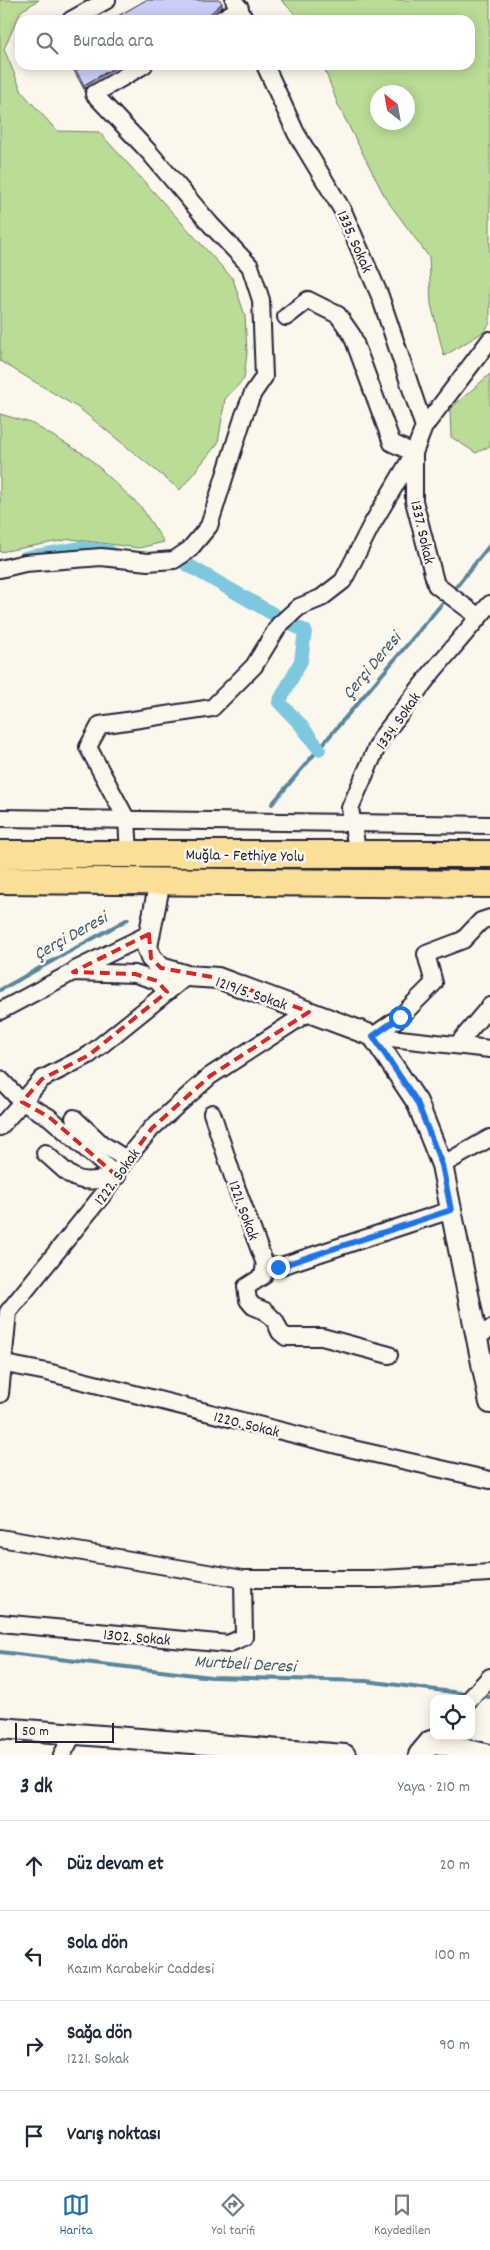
<!DOCTYPE html>
<html lang="tr">
<head>
<meta charset="utf-8">
<style>
  :root { --surface:#fff; --page:#f6f6f7; --text:#1f2937; --muted:#747a83; --line:#e0e1e3; --accent:#1f6fb2 }
  body { margin:0; font-family:Dekko,sans-serif; background:var(--page); color:var(--text) }
  .controls { position:absolute; right:15px; bottom:15px; display:grid; overflow:hidden; border-radius:10px; box-shadow:0 2px 12px #0003 }
  .controls button { width:45px; height:45px; display:grid; place-items:center; padding:0; border:0; border-bottom:1px solid var(--line); background:var(--surface); color:var(--text); font:25px sans-serif }
  .compass { position:absolute; left:370px; top:85px; width:45px; height:45px; border-radius:50%; background:var(--surface); box-shadow:0 2px 12px #0003; rotate:329deg }
  .scale { position:absolute; left:15px; bottom:12px; width:99px; box-sizing:border-box; padding-left:5px; border:2px solid #22223b; border-top:0; font-size:14px; line-height:18px; white-space:nowrap; color:#22223b; -webkit-text-stroke:4px #fbf7ec; paint-order:stroke }
  .stop { position:absolute; width:15px; height:15px; margin:-11px; border:4px solid #1a73e8; border-radius:50%; background:#fff }
  .stop.end { background:#1a73e8; border-color:#fff; box-shadow:0 1px 5px #0008 }
  .list { margin:0; padding:0; list-style:none }
  h2 { display:flex; justify-content:space-between; align-items:center; height:65px; margin:0; padding:0 20px; font-size:21px }
  h2 small { font-size:16px; font-weight:400; color:var(--muted) }
  .list li { display:grid; grid-template-columns:32px 1fr auto; gap:15px; align-items:center; box-sizing:border-box; height:90px; padding:0 20px; border-top:1px solid var(--line) }
  .list b { display:block; font-size:19px; white-space:nowrap }
  .list p { margin:0; font-size:16px; white-space:nowrap; color:var(--muted) }
  .list em { font-size:16px; font-style:normal; color:var(--muted) }
  .icon { flex:none; width:28px; height:28px; fill:none; stroke:currentColor; stroke-width:2; stroke-linecap:round; stroke-linejoin:round }
  .map { position:relative; flex:none; width:490px; height:1755px; overflow:hidden }
  .search { position:absolute; background:var(--surface); box-shadow:0 2px 12px #0003; left:15px; right:15px; top:15px; height:55px; display:flex; align-items:center; gap:12px; box-sizing:border-box; padding:0 18px; border-radius:15px; color:var(--muted); font-size:19px }
  .sheet { height:425px; background:var(--surface) }
  nav { display:flex; justify-content:space-around; align-items:center; box-sizing:border-box; height:70px; border-top:1px solid var(--line); background:var(--surface); font-size:14px; color:var(--muted) }
  nav a { display:grid; justify-items:center; gap:2px }
  nav .on { color:var(--accent) }
  .map>svg:first-child { display:block }
</style>
</head>
<body>
<div class="map">
<svg width="490" height="1755" viewBox="0 0 490 1755">
  <rect width="100%" height="100%" fill="#fbf7ec"/>
  <filter id="ink" filterUnits="userSpaceOnUse"><feTurbulence type="fractalNoise" baseFrequency=".02" numOctaves="2"/><feDisplacementMap in="SourceGraphic" scale="10" xChannelSelector="R" yChannelSelector="G"/><feConvolveMatrix kernelMatrix="1 2 1 2 8 2 1 2 1" color-interpolation-filters="sRGB"/></filter>
  <g filter="url(#ink)">
    <g fill="#badc96" stroke="#6e7f68" fill-rule="evenodd">
      <polygon points="0,0 39,0 21,11 4,49 22,92 57,131 99,132 233,279 245,316 247,352 244,379 225,399 218,443 180,490 80,409 0,361"/>
      <path d="M281,0H490V323L485,331L444,356L431,304L429,257L386,199L338,105L323,65H470V20H301ZM408,92V122H378V92Z"/>
      <polygon points="490,374 490,446 476,453 451,437 450,409"/>
      <polygon points="0,414 31,423 87,456 141,507 164,542 139,548 71,539 0,552"/>
    </g>
    <g fill="none" stroke-linecap="round" stroke-linejoin="round">
      <g stroke="#59869d" stroke-width="4">
        <polyline points="452,592 490,545"/>
        <polyline points="272,804 446,599"/>
        <polyline points="0,990 128,919"/>
        <polyline points="0,1652 211,1677 366,1681 468,1694"/>
        <polyline points="480,1696 490,1697"/>
      </g>
      <g stroke="#7dc8de" stroke-width="14">
        <polyline points="25,558 81,548 110,552"/>
        <polyline points="186,564 275,615"/>
        <polyline points="295,626 305,631 301,661 279,702 300,724 319,749"/>
      </g>
      <defs>
        <g id="minor">
          <polyline points="234,0 245,20"/>
          <polyline points="71,20 107,0"/>
          <polyline points="220,20 240,8"/>
          <polyline points="265,65 296,133 343,211 380,296 424,427"/>
          <polyline points="0,569 25,563 101,557 148,562 174,560 189,550 209,526 244,415 253,393 264,377 261,300 250,266 211,225 149,152 94,94 144,65"/>
          <polyline points="479,617 436,585 414,501 414,453 424,427 490,340"/>
          <polyline points="0,818 490,825"/>
          <polyline points="129,853 127,820 88,747 100,725 212,708 254,666 279,625 299,607 321,598 343,581 371,526 414,453 392,443 352,335 338,315 308,300 286,317"/>
          <polyline points="358,855 350,808 381,738 433,671 490,604"/>
          <polyline points="75,970 149,934"/>
          <polyline points="0,1011 73,972 135,974 157,981 167,992"/>
          <polyline points="373,1036 400,1017 434,983 426,954 463,940 481,921 490,918"/>
          <polyline points="373,1036 490,1049"/>
          <polyline points="457,1045 490,1006"/>
          <polyline points="0,1079 22,1102 0,1127"/>
          <polyline points="212,1113 237,1189 265,1264 278,1267 451,1210"/>
          <polyline points="74,1118 102,1144 126,1159"/>
          <path d="M45,1153C76,1180 74,1186 117,1176"/>
          <polyline points="442,1165 490,1138"/>
          <polyline points="117,1176 49,1117 22,1102 42,1079 89,1055 187,976"/>
          <polyline points="265,1264 263,1276 246,1287 248,1300 253,1306 265,1311 275,1321 280,1332 286,1337 322,1337 389,1355"/>
          <polyline points="477,1337 490,1329"/>
          <polyline points="0,1363 47,1372 353,1449 490,1480"/>
          <polyline points="0,1394 8,1312 105,1192 126,1159 152,1128 210,1076 309,1012"/>
          <polyline points="0,1538 243,1579 381,1579 490,1573"/>
          <polyline points="0,1623 228,1644 244,1637 243,1579"/>
          <polyline points="470,1699 490,1677"/>
          <polyline points="62,1755 74,1733"/>
        </g>
        <g id="tertiary">
          <polyline points="160,881 147,947 151,958 161,968 187,976 218,978 373,1036 417,1102 442,1165 490,1403"/>
          <polyline points="0,1728 345,1755"/>
          <polyline points="431,1742 490,1755"/>
        </g>
        <polyline id="secondary" points="420,1755 431,1742"/>
        <g id="trunk">
          <polyline points="0,854 490,854"/>
          <polyline points="0,880 490,884"/>
        </g>
      </defs>
      <use href="#minor" stroke="#22223b" stroke-width="20"/>
      <use href="#tertiary" stroke="#22223b" stroke-width="24"/>
      <use href="#secondary" stroke="#22223b" stroke-width="26"/>
      <use href="#trunk" stroke="#22223b" stroke-width="30"/>
      <use href="#minor" stroke="#fbf7ec" stroke-width="16"/>
      <use href="#tertiary" stroke="#fbf7ec" stroke-width="20"/>
      <use href="#secondary" stroke="#fbf7ec" stroke-width="22"/>
      <use href="#trunk" stroke="#fbdf96" stroke-width="26"/>
    </g>
    <polygon fill="#afb1d4" stroke="#22223b" points="71,65 126,65 84,89"/>
    <g fill="#8e90ac" stroke="#22223b">
      <polygon points="222,3 222,7 211,17 205,20 199,20"/>
      <polygon points="119,65 126,65 84,89 84,85"/>
    </g>
    <g fill="#cbcef6" stroke="#22223b">
      <polygon points="146,0 220,0 222,3 211,13 199,20 111,20"/>
      <polygon points="73,65 119,65 84,85"/>
    </g>
  </g>
  <g fill="none" stroke-linecap="round" stroke-linejoin="round" filter="url(#ink)">
    <polyline stroke="#1a73e8" stroke-width="6" points="278,1267 451,1210 442,1165 417,1102 373,1036 400,1017"/>
  </g>
  <path fill="none" stroke="#d62828" stroke-width="4" stroke-dasharray="10 6" stroke-linejoin="round" d="M149,934L151,958L161,968L218,978L309,1012L210,1076L152,1128L117,1176L49,1117L22,1102L42,1079L89,1055L167,992L157,981L135,974L73,972Z"/>
  <g text-anchor="middle" stroke-width="5" stroke-linejoin="round" paint-order="stroke">
    <g font-size="16" fill="#22223b" stroke="#fbf7ec">
      <text transform="translate(356 241) rotate(66)" y="6">1335. Sokak</text>
      <text transform="translate(424 532) rotate(77)" y="6">1337. Sokak</text>
      <text transform="translate(397 720) rotate(-55)" y="6">1334. Sokak</text>
      <text transform="translate(245 854) rotate(1)" y="6">Muğla - Fethiye Yolu</text>
      <text transform="translate(252 992) rotate(19)" y="6">1219/5. Sokak</text>
      <text transform="translate(116 1176) rotate(-54)" y="6">1222. Sokak</text>
      <text transform="translate(245 1210) rotate(70)" y="6">1221. Sokak</text>
      <text transform="translate(247 1423) rotate(14)" y="6">1220. Sokak</text>
      <text transform="translate(137 1636) rotate(5)" y="6">1302. Sokak</text>
    </g>
    <g font-size="18" font-style="italic" fill="#425c74" stroke="#fbf7ec">
      <text transform="translate(371 665) rotate(-50)" y="6">Çerçi Deresi</text>
      <text transform="translate(70 935) rotate(-29)" y="6">Çerçi Deresi</text>
      <text transform="translate(245 1663) rotate(3)" y="6">Murtbeli Deresi</text>
    </g>
  </g>
</svg>
<div class="controls">
<button><svg class="icon" aria-label="locate" viewBox="0 0 24 24"><circle cx="12" cy="12" r="6"/><path d="M12 2v4M12 18v4M2 12h4M18 12h4"/></svg></button>
</div>
<svg class="compass" viewBox="-18 -18 36 36"><path d="M0-13l5 13h-10z" fill="#e53935"/><path d="M0 13l5-13h-10z" fill="#747a83"/></svg>
<div class="scale">50 m</div>
<div class="stop" style="left:400px;top:1017px"></div>
<div class="stop end" style="left:278px;top:1267px"></div>
<div class="search"><svg class="icon" aria-label="search" viewBox="0 0 24 24"><circle cx="10" cy="10" r="6"/><path d="M15 15l6 6"/></svg>Burada ara</div>
</div>
<section class="sheet">
<h2>3 dk<small>Yaya · 210 m</small></h2>
<ul class="list">
<li><svg class="icon" aria-label="ahead" viewBox="0 0 24 24"><path d="M12 20V5M6 11l6-6 6 6"/></svg><div><b>Düz devam et</b></div><em>20 m</em></li>
<li><svg class="icon" aria-label="left" viewBox="0 0 24 24"><path d="M17 20v-9H6M10 6l-5 5 5 5"/></svg><div><b>Sola dön</b><p>Kazım Karabekir Caddesi</p></div><em>100 m</em></li>
<li><svg class="icon" aria-label="right" viewBox="0 0 24 24"><path d="M7 20v-9h11M14 6l5 5-5 5"/></svg><div><b>Sağa dön</b><p>1221. Sokak</p></div><em>90 m</em></li>
<li><svg class="icon" aria-label="arrive" viewBox="0 0 24 24"><path d="M6 21V4h12l-3 4 3 4H6"/></svg><div><b>Varış noktası</b></div></li>
</ul>
</section>
<nav>
<a class="on"><svg class="icon" aria-label="map" viewBox="0 0 24 24"><path d="M3 6l6-2 6 2 6-2v14l-6 2-6-2-6 2zM9 4v14M15 6v14"/></svg>Harita</a>
<a><svg class="icon" aria-label="directions" viewBox="0 0 24 24"><path d="M12 3l9 9-9 9-9-9zM9 14v-3h6M13 9l2 2-2 2"/></svg>Yol tarifi</a>
<a><svg class="icon" aria-label="saved" viewBox="0 0 24 24"><path d="M7 4h10v16l-5-4-5 4z"/></svg>Kaydedilen</a>
</nav>
</body>
</html>
